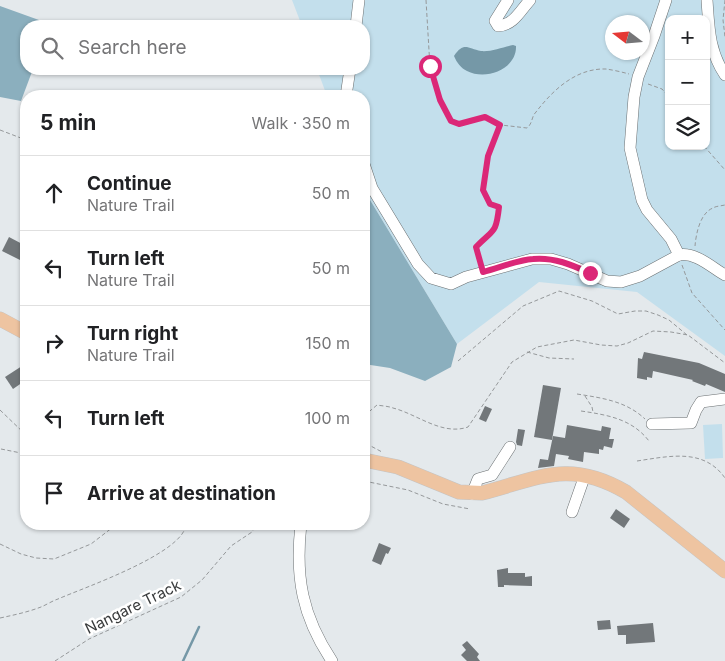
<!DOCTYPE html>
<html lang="en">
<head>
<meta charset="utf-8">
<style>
  :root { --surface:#fff; --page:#f6f6f6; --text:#202124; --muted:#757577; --line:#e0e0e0 }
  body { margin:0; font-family:Inter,sans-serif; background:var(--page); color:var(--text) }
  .controls { position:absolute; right:15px; top:15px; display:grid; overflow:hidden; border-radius:10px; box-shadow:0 1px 4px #0004 }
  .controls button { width:45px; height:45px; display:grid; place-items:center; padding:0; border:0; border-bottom:1px solid var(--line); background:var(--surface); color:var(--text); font:25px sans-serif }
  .compass { position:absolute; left:605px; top:15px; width:45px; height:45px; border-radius:50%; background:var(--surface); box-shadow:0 1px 4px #0004; rotate:286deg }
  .stop { position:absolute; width:15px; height:15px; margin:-11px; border:4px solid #db2777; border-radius:50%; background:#fff }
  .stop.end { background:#db2777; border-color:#fff; box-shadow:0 1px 5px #0008 }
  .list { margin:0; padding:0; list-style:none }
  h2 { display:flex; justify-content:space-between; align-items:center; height:65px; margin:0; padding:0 20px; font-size:21px }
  h2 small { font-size:16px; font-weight:400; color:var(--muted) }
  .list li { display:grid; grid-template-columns:32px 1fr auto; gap:15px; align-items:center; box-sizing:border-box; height:75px; padding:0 20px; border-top:1px solid var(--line) }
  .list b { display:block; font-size:19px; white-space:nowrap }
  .list p { margin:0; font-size:16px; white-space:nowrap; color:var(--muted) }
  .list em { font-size:16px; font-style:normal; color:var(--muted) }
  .icon { flex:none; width:28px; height:28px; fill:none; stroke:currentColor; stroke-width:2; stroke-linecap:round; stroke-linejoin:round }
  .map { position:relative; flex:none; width:725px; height:661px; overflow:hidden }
  .search { position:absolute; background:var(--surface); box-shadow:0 1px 4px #0004; left:20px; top:20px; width:350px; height:55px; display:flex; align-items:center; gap:12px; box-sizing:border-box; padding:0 18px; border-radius:20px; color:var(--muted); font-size:19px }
  .panel { position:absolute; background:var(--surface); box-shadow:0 1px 4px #0004; left:20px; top:90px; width:350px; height:440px; border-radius:20px }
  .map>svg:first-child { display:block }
</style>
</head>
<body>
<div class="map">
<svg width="725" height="661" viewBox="0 0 725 661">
  <rect width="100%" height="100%" fill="#e4e9ec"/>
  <g fill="#c3dfec" fill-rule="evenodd">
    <path d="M292,0H725V356L637,292L539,282L457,344L364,190V96H327L317,69H364V26H302ZM669,19H706V146H669ZM612,22H642V52H612Z"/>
    <polygon points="722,424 723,458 705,459 703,425"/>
  </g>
  <g fill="#8bafbe">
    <polygon points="0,6 50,24 50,26 26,26 26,69 33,69 21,101 0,97"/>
    <polygon points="364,190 457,344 451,367 425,381 390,368 364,364"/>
  </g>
  <path fill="#7598a7" d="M513,45L516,46C517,69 486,81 467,71C461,68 457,63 454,56C464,41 468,49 481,51C491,52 503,47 513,45Z"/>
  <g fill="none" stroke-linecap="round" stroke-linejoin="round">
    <polyline stroke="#7598a7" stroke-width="2.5" points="183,661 199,627"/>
  </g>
  <g fill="#72777a">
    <polygon points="9,237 26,246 26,263 2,251"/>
    <polygon points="644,352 699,363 725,374 725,392 706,384 705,386 692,381 693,380 653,371 652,378 647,377 647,380 637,378 638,358 642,359"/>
    <polygon points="22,366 26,372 26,380 13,389 5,377"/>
    <polygon points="543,385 561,388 552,440 534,437"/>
    <polygon points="485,406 492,409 486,422 479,419"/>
    <polygon points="567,425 601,431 602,426 611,428 609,439 614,439 612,448 604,446 603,450 599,449 599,454 584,452 583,462 568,459 569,456 556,454 554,466 538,468 540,459 548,460 553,436 565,438"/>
    <polygon points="518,429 525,430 522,446 517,445 516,442"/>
    <polygon points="616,509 630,519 624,528 610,518"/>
    <polygon points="379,543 391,548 388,554 386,553 381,565 372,561"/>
    <polygon points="508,568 508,573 525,573 525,577 532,576 532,586 504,585 504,587 498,587 497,570"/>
    <polygon points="610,620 611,629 598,630 597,621"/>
    <polygon points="653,623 655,642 626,644 626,635 618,635 617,626"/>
    <polygon points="467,641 479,654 477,657 480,661 467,661 461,655 466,650 462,645"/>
  </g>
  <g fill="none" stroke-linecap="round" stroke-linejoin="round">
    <defs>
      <g id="minor">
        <path d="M508,0L495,21L498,26C514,25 520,11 530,0"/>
        <polyline points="666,0 654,36 638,77 634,97 630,148 642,200 647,210 671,239 679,255"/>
        <path d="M707,0C709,28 709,51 725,75"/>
        <polyline points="356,26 359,0"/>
        <polyline points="346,96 350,69"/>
        <path d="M364,164L372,188L389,216L418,264L431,278L451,284L466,277L532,259H551L568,264L607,281L621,282L640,276L679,255C696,252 711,267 725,275"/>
        <polyline points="652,424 691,423 696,410 701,402 725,399"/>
        <polyline points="472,494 478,479 492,475 510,447"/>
        <polyline points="572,512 585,475"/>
        <path d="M301,524C295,577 302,616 332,661"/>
      </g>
      <g id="major">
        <polyline points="0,319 26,333"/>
        <path d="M364,460L398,467L459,492L482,493C540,478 569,459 626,492L725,571"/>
      </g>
    </defs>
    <use href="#minor" stroke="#6b7072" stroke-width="12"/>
    <use href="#major" stroke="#c4c4c4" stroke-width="15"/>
    <g stroke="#95989a" stroke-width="1" stroke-dasharray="4 2.5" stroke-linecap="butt">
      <path d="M426,0L430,67L439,100L451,121L459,124L485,117L501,125L527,128C533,123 531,117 536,112C553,90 576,68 606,69C613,70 622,72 629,74"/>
      <polyline points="725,0 723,20 725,37"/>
      <polyline points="648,84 662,89 669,97"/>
      <polyline points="0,130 26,140"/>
      <polyline points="704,146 725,170"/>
      <path d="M695,246C696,234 700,213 713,208C716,206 721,206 725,205"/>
      <path d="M480,262L476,247C493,229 496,233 499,207L490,204L483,190L489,157L500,126"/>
      <polyline points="682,265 692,293 725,330"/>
      <polyline points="527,352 549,358 574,359"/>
      <polyline points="458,361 523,306 559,291 592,301 618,314 635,311 646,311 658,315 669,320 687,335"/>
      <path d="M577,394C602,398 626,401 645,419"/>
      <polyline points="585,396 592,407 593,412"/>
      <polyline points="0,410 26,435"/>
      <path d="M581,411C608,415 632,419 649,441"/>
      <path d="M364,416L377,405C382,406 388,406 393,408C417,414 442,436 468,427L512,362L537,347L574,340L601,345L617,346L628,343L653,331L671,332L688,335L725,363"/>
      <polyline points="364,437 367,444 382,452"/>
      <polyline points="1,449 26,454"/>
      <path d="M637,461C670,456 704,448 725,478"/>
      <polyline points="364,481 408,490 443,504 470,509"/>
      <polyline points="0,544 21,554 36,558 54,559 91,544 117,524"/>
      <path d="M0,618C14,615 28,612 41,607C46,605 52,601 58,599C83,588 185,553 186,524"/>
      <polyline points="55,661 89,639 181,597 202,580 231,546 252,532 257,524"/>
    </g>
    <use href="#minor" stroke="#fff" stroke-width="11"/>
    <use href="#major" stroke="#eec4a1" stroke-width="14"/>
  </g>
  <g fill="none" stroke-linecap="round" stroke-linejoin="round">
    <path stroke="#db2777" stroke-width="6" d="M430,66L440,100L451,121L459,124L485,117L500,125L488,156L483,190L490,204L499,207C496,235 493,229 476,247L483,272C499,268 517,260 533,259C554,257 572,265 590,273"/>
  </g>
  <g text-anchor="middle" stroke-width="5" stroke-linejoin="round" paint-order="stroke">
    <g font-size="15" fill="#393b3c" stroke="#fff">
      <text transform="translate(133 607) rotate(-26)" y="5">Nangare Track</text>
    </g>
  </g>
</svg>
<div class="controls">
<button>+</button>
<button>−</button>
<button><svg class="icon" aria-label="layers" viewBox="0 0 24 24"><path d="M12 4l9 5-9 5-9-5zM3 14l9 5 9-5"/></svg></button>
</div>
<svg class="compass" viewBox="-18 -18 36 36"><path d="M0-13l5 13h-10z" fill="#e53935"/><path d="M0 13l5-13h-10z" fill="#757577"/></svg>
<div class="stop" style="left:430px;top:66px"></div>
<div class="stop end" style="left:590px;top:273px"></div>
<div class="search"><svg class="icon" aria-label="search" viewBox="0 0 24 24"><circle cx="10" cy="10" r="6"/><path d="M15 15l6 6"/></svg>Search here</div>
<section class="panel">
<h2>5 min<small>Walk · 350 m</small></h2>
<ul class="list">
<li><svg class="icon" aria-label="ahead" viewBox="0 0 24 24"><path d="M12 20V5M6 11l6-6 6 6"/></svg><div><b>Continue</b><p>Nature Trail</p></div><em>50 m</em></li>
<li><svg class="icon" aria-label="left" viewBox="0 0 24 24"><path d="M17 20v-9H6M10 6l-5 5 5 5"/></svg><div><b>Turn left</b><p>Nature Trail</p></div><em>50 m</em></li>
<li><svg class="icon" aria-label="right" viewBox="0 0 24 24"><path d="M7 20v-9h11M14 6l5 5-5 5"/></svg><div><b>Turn right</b><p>Nature Trail</p></div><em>150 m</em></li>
<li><svg class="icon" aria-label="left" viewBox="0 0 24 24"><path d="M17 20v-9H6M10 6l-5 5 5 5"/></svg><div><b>Turn left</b></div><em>100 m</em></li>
<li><svg class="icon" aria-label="arrive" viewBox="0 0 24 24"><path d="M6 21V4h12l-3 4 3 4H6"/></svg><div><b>Arrive at destination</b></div></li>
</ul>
</section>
</div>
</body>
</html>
